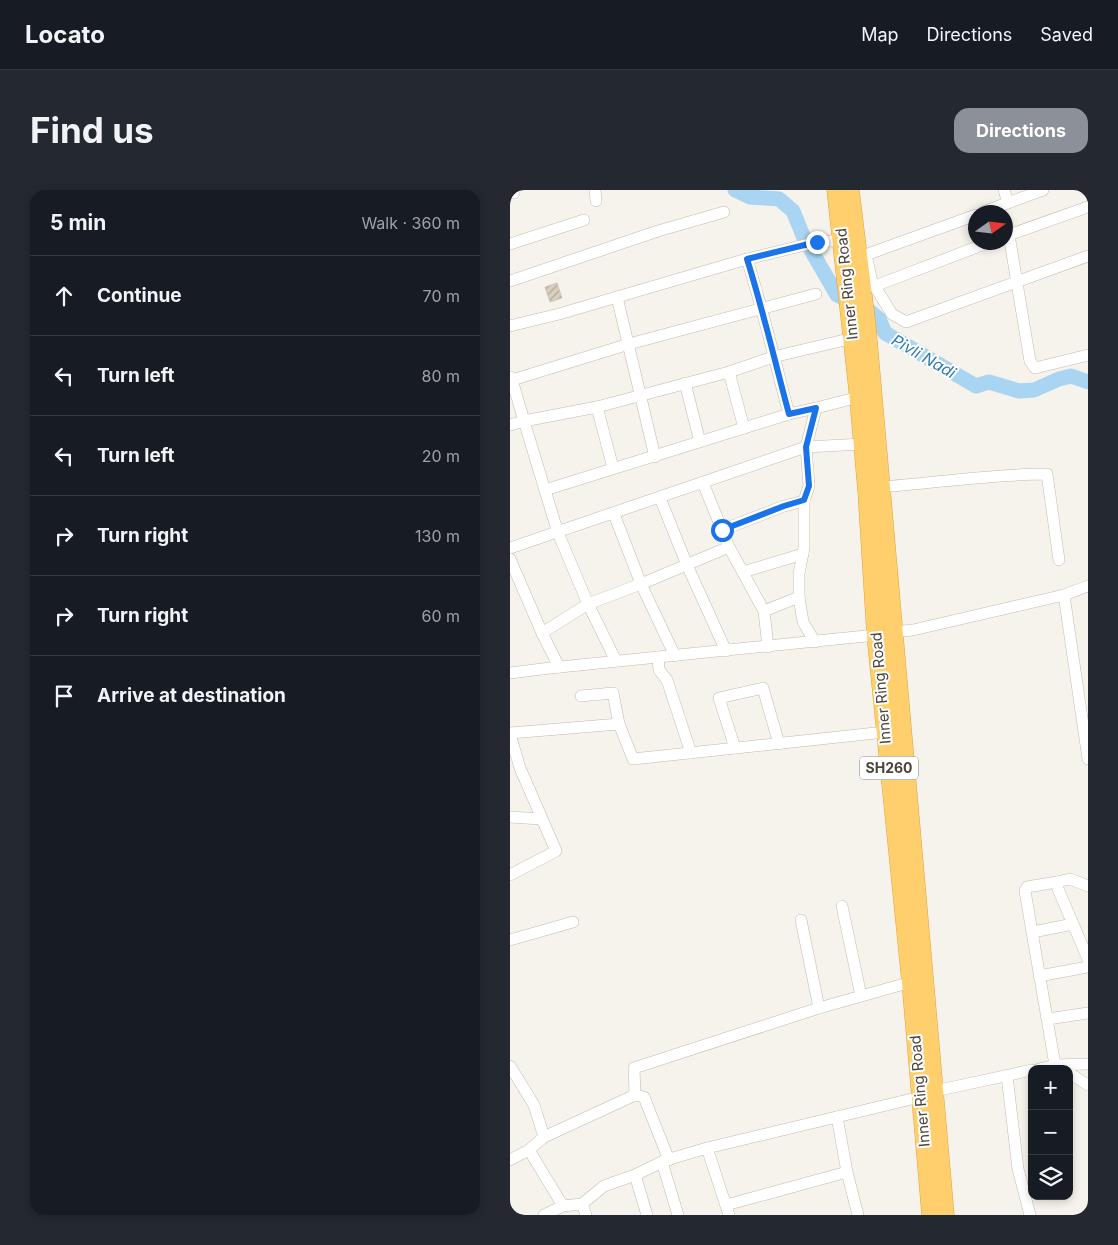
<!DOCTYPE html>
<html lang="en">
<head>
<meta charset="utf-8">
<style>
  :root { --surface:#171b24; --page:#242831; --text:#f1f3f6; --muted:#9ea1a6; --line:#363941; --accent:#8c9099 }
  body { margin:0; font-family:Inter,sans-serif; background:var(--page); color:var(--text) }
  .controls { position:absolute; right:15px; bottom:15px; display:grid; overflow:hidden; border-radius:10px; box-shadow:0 2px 8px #0003 }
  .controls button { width:45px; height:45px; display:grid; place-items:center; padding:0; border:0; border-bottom:1px solid var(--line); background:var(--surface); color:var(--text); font:25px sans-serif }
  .compass { position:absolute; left:458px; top:15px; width:45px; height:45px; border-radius:50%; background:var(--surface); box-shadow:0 2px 8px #0003; rotate:76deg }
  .stop { position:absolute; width:15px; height:15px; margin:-11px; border:4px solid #1a73e8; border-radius:50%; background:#fff }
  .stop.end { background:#1a73e8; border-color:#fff; box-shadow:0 1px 5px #0008 }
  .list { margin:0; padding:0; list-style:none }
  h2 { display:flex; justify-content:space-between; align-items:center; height:65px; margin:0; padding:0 20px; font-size:21px }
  h2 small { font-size:16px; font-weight:400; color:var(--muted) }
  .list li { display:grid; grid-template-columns:32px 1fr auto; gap:15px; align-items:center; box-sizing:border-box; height:80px; padding:0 20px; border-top:1px solid var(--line) }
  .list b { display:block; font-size:19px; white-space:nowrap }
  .list em { font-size:16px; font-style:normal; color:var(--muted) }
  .icon { flex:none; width:28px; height:28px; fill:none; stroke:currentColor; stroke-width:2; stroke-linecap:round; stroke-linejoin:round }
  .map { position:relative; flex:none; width:578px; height:1025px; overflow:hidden; border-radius:15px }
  header { display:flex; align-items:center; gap:30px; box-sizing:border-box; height:70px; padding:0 25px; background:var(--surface); border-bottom:1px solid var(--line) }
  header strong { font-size:24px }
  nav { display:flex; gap:28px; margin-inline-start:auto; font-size:18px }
  .intro { display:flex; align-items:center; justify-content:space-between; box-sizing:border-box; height:120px; padding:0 30px }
  h1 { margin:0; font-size:35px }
  .button { padding:12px 22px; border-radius:15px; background:var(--accent); color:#fff; font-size:18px; font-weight:700 }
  main { display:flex; gap:30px; padding:0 30px }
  aside { flex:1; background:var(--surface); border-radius:15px; box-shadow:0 2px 8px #0003 }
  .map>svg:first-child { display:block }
</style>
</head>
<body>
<header>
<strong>Locato</strong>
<nav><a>Map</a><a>Directions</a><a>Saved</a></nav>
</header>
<div class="intro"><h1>Find us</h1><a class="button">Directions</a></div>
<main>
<aside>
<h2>5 min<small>Walk · 360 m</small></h2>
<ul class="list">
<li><svg class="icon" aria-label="ahead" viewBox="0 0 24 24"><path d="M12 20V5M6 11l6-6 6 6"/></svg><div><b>Continue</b></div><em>70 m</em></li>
<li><svg class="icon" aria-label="left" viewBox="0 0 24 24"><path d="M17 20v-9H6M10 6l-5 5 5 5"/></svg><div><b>Turn left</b></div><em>80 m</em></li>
<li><svg class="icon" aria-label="left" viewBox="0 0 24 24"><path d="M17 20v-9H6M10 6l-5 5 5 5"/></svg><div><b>Turn left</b></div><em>20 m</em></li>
<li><svg class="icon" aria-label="right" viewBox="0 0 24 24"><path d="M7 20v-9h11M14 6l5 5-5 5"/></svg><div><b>Turn right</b></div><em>130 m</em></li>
<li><svg class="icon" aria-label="right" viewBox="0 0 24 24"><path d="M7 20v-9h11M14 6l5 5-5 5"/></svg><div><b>Turn right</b></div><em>60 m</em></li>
<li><svg class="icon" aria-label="arrive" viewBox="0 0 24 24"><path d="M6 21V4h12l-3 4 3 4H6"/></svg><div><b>Arrive at destination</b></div></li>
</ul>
</aside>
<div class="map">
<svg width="578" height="1025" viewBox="0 0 578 1025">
  <defs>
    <pattern id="building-hatch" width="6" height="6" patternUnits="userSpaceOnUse" patternTransform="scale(1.25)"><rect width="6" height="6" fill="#d8cfc1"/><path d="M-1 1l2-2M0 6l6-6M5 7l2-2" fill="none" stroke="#b1aa9e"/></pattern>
  </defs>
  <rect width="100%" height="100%" fill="#f6f3ec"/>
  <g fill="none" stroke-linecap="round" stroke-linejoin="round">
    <polyline stroke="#a9d4f2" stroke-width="15" points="225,0 240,7 269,9 283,21 294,48 327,105 357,119 369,129 375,143 466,196 479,192 509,201 524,200 549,189 561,186 578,192"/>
  </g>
  <polygon fill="url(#building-hatch)" stroke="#d3c7b4" points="47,93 52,108 40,112 35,97"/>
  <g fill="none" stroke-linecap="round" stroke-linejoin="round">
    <defs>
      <g id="minor">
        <polyline points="85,0 86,11"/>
        <polyline points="494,0 498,13"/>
        <polyline points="4,3 4,0"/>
        <polyline points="473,22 533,0"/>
        <polyline points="499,45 520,171 525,178 578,165"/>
        <polyline points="496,46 578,17"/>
        <polyline points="0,54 74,30"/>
        <polyline points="356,65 362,92 382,124 396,132 578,66"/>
        <polyline points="350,67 466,25"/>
        <polyline points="0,91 148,41 214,22"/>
        <polyline points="365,96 480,52"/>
        <polyline points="107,107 145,267"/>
        <polyline points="0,136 49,124 237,69"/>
        <polyline points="219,182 234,238"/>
        <polyline points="0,187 2,190 119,154 306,104"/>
        <polyline points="2,190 14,231 87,217 219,182 263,167 343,148"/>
        <polyline points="175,193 190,252"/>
        <polyline points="87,217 103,278"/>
        <polyline points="279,224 306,218"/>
        <polyline points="0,235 14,231 48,343 78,414 106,471"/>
        <polyline points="193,293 219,357 254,421 258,457"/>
        <path d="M370,297C426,293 481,284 537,284L549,370"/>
        <path d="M35,300L279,224C265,172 253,120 237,69L307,52L336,50"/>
        <polyline points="150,308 177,375 216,461"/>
        <polyline points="104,324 131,394 165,466"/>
        <polyline points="212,340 274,316 294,311"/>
        <polyline points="0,358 296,257 353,254"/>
        <polyline points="0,369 32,443 49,477"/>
        <polyline points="233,382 293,364"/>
        <polyline points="554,405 578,396"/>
        <polyline points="289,407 293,432 305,452"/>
        <polyline points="254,421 289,407 289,384 294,357 294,311 299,296 296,257 306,218 349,207"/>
        <polyline points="384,442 403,440 554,405 578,569"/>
        <polyline points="32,443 78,414 131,394 219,357"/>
        <polyline points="148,467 149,480 157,490 181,563"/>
        <polyline points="0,483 40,478 366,445"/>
        <polyline points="71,506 103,503 109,534"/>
        <polyline points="0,543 109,534 123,569 375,542"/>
        <polyline points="0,544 10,578 46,661 0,685"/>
        <polyline points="225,558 209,508 253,498 269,554"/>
        <polyline points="0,627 31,629"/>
        <polyline points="547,692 517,697 515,701 545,875 578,874"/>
        <polyline points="578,696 560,689 547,692 548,699 578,769"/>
        <polyline points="332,716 351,806"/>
        <polyline points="291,730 309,818 401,792"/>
        <polyline points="523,742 563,734"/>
        <polyline points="0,750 63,732"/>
        <polyline points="529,786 578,777"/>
        <polyline points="538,829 578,823"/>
        <polyline points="0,876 24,915 34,947 19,960"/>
        <polyline points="529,879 545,875 551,878"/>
        <polyline points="559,883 578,895"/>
        <polyline points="497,886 508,979 520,1025"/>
        <polyline points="125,905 124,878 309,818"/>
        <polyline points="327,927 337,982 348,1025"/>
        <polyline points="34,947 125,905 134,907 159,970"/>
        <polyline points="197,958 410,907 425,901 522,880"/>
        <polyline points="0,970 19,960 53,1016"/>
        <polyline points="153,971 197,958 219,1025"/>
        <polyline points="125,985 137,1025"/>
        <polyline points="72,1014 94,996 125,985 152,972 168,1025"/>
        <polyline points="216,1015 337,982"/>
        <polyline points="34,1025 53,1016 72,1014 76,1025"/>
      </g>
      <g id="highway">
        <polyline points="326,0 348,200 357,301 366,445 401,792 421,1025"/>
        <polyline points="340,0 357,139 435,1025"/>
      </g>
    </defs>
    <use href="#minor" stroke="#c2bbae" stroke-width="12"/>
    <use href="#highway" stroke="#e0a43c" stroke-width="19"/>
    <use href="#minor" stroke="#fff" stroke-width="11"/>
    <use href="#highway" stroke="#ffcf6e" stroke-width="18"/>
  </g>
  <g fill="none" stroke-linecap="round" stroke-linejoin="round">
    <path stroke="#1a73e8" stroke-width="6" d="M212,340L274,316L294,310L299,296L296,257L306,218L279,224C265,172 253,120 237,69L307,52"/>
  </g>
  <g text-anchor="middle" stroke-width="4" stroke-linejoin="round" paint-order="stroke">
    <rect fill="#fff" stroke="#817c74" stroke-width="1" x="350" y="566.5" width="58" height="23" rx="4"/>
    <g font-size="14" font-weight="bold" fill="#4b4439">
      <text x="379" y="583">SH260</text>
    </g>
    <g font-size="15" fill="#4b4439" stroke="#fff">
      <text transform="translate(337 94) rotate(-96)" y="5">Inner Ring Road</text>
      <text transform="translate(371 498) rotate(-95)" y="5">Inner Ring Road</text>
      <text transform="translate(410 901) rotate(-95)" y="5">Inner Ring Road</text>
    </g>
    <g font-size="16" font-style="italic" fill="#2e7ab2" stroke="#fff">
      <text transform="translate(414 166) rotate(30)" y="6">Pivli Nadi</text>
    </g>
  </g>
</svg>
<div class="controls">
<button>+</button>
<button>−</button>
<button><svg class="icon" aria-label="layers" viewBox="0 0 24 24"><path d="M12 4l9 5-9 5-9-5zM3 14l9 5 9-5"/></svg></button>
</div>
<svg class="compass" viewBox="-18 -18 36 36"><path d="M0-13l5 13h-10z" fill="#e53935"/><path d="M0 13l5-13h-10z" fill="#9ea1a6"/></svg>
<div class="stop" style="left:212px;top:340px"></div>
<div class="stop end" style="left:307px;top:52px"></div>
</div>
</main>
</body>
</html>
